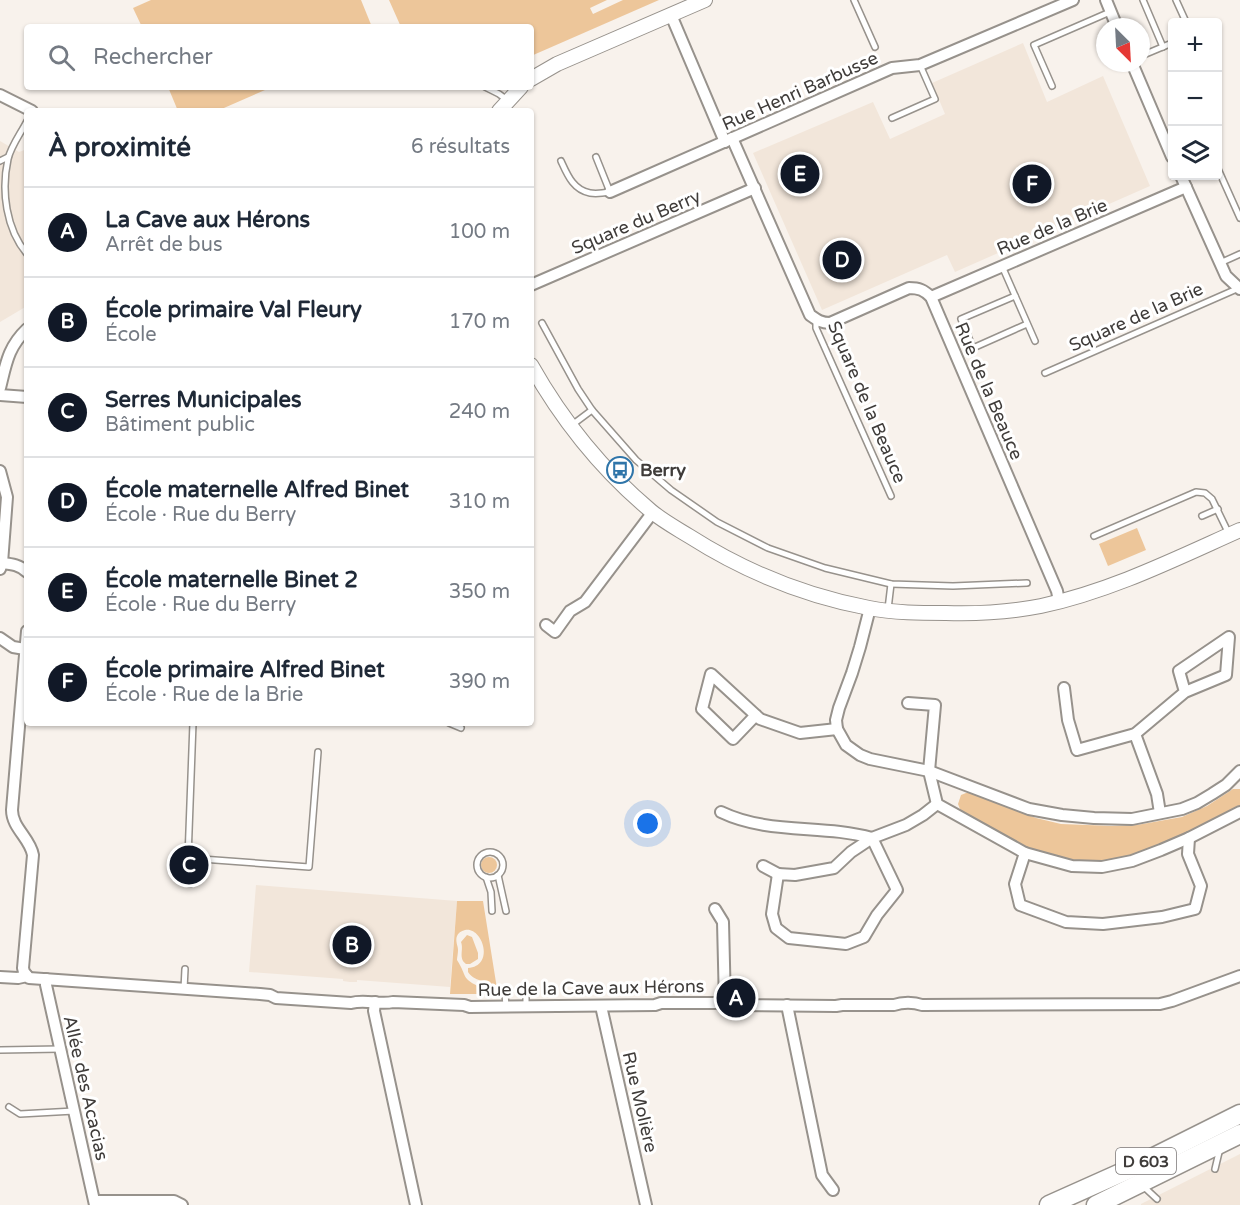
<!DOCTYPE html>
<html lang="fr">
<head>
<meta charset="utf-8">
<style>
  :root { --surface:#fff; --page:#f6f6f7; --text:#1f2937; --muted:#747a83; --line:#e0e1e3; --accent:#111827 }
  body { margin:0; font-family:"Varela Round",sans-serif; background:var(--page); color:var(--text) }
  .controls { position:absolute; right:18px; top:18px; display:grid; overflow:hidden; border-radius:6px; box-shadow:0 2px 4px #0004 }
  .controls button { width:54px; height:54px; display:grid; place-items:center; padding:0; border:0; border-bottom:2px solid var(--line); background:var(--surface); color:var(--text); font:30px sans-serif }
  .compass { position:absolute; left:1096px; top:18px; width:54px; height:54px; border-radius:50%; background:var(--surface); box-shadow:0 2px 4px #0004; rotate:156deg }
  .you { position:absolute; left:648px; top:824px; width:21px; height:21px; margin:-15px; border:4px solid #fff; border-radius:50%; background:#1a73e8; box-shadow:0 0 0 9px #1a73e833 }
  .badge { display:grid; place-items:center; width:39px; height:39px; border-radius:50%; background:var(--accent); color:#fff; font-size:20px; font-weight:700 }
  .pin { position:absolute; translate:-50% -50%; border:3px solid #fff; box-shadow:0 2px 6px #0006 }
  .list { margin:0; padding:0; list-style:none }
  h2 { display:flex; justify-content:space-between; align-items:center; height:78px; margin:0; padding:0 24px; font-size:26px }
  h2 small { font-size:20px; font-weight:400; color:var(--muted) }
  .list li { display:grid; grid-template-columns:39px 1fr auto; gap:18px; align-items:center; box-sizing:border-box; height:90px; padding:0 24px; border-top:2px solid var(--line) }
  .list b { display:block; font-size:22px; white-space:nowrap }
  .list p { margin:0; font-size:20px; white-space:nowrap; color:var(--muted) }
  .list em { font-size:20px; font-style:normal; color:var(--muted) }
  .icon { flex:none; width:33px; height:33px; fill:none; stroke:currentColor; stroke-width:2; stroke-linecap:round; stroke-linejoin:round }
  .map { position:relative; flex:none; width:1240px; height:1205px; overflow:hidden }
  .search { position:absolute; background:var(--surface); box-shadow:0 2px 4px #0004; left:24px; top:24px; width:510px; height:66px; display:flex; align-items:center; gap:15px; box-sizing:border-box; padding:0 21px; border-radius:6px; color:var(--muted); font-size:22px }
  .panel { position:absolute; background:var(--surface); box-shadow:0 2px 4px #0004; left:24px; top:108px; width:510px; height:618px; border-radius:6px }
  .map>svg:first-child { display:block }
</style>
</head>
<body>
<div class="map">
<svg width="1240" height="1205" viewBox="0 0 1240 1205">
  <rect width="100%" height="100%" fill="#f8f2ec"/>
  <g fill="#f2e6da">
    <polygon points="1023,43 1047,102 1103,76 1150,186 955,272 947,255 822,310 753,153 873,102 890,139 945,114 932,83"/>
    <polygon points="0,141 19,152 27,149 27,306 0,322"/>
    <polygon points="256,885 457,901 450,987 357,980 357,982 350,982 343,981 343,979 249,972"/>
    <polygon points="1240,1154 1240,1205 1141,1205 1141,1204"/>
  </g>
  <g fill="#edc69a">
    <polygon points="151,0 361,0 372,27 142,27 133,8"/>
    <polygon points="389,0 607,0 590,8 593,14 623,0 659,0 531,56 531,27 401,27"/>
    <polygon points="168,87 272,87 217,111 178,111"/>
    <polygon points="1137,528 1146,550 1108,566 1099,544"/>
    <polygon points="1233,789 1240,789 1240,810 1186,837 1119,861 1091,864 1061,861 1038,853 1014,842 962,814 958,804 961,795 966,793 972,793 990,801 1036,818 1061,824 1112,826 1137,825 1182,817 1207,806"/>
    <circle cx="489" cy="865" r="8"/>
    <path d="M457,901H483L498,995L490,994C484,975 476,984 468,972V968C496,966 482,926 465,930C461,931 458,933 457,936C455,941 458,946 458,950C458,954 457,957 457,960C468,977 460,978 482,988L484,994H450Z"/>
    <path d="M467,935L472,937L478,953V959L470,964H466C458,958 464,950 461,942Z"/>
  </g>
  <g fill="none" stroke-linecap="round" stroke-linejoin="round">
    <defs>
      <g id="service">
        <polyline points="854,0 875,47"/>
        <polyline points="1143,0 1163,47"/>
        <polyline points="1176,0 1186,22"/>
        <polyline points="1141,56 1172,43"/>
        <polyline points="1052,86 1034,45 1110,12"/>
        <polyline points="485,87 499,94 507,100"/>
        <polyline points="892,118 935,99 920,65"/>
        <path d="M27,121C21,133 11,146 8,159C1,191 6,229 27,254"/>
        <polyline points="0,161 8,157"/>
        <path d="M561,161C567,174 573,190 590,193C596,194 604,193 610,192L596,157"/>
        <polyline points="1218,169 1240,218"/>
        <polyline points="1220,263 1240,254"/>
        <polyline points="1002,266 1035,341"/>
        <polyline points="1015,296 961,319 973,348 1027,324"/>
        <polyline points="816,320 816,328 891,496"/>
        <polyline points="542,323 578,389 592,410 636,460 671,490 717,522 768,548 825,568 891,584 953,586 1027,583"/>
        <polyline points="1045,373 1239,288"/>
        <polyline points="572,425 592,410"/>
        <polyline points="1202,516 1218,509"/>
        <polyline points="1094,536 1196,492 1205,493 1212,499 1229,534"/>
        <polyline points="888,609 891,584"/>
        <polyline points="449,723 461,728"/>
        <circle cx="490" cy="865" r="13"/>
        <polyline points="188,858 309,867 318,752"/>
        <polyline points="498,875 506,911"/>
        <polyline points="486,877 491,892 492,911"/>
        <polyline points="190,884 188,858 193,723"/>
        <polyline points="184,989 185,969"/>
        <polyline points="505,994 506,1006"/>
        <polyline points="526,994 526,1006"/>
        <polyline points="0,1050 61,1049"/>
        <polyline points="9,1107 20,1114 74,1111"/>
        <polyline points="1215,1169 1220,1148"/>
        <polyline points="1143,1186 1157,1199"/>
      </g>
      <g id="minor">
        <polyline points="1106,0 1117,27"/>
        <polyline points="671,15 725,142"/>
        <polyline points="1132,63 1172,157"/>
        <polyline points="0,95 32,111"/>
        <path d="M732,138L810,315C817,320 821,323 830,323L909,288C919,288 924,290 931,297L1057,591L1059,601"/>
        <polyline points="1181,176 1226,276 1240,289"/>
        <polyline points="610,192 892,68 920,65 1073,0"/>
        <polyline points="531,285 755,188"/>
        <polyline points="931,297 1186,187"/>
        <path d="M0,388C6,364 8,347 27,329"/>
        <polyline points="0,395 27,397"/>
        <polyline points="0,471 7,497 2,563 0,569"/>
        <path d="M2,563C12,564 20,565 27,572"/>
        <polyline points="870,608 860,647 852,673 839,708 836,720 837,729 846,745 860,755 870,759 929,771 1029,809 1062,815 1094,818 1132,819 1182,809 1197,803 1212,794 1226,785 1240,771"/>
        <polyline points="546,625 555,632 570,611 585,602 653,512"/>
        <path d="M27,631L12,810C12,828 30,838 33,855L23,968L24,972L29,978L260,994L270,995L276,998L351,1003C365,999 379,1005 393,1002L464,1005L470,1007L655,1005L661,1003H718L722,1005L836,1006L842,1005H894C902,1002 914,1002 922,1005L1160,1004L1172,1001L1240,976"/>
        <polyline points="0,638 13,647 25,649"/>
        <polyline points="1064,688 1068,720 1077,750 1135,734 1185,692 1226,675 1229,637 1179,671 1185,692"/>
        <polyline points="908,703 935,705 929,771 937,804 1025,853 1072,866 1102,867 1132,861 1161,850 1189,838 1240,812"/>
        <polyline points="756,715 733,739 702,709 711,674 760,719 800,733 837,729"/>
        <polyline points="1135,734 1157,794 1160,813"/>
        <path d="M721,812C769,835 822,824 872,838"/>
        <polyline points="872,838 897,890 877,915 864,937 846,944 789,938 776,928 772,914 778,874 795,875 834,868 851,852 872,838 906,825 923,815 937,804"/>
        <polyline points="1025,853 1015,884 1020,905 1066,922 1103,924 1162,917 1195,909 1201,886 1188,854 1189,838"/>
        <polyline points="763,866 778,874"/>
        <polyline points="715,909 723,922 725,1005"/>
        <polyline points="0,977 18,978 27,976"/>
        <polyline points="46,979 46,985 95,1205"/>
        <polyline points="375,1002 374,1011 416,1205"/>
        <polyline points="787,1005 822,1175 833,1190"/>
        <polyline points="601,1006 646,1205"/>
        <polyline points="95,1201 174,1201 182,1205"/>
      </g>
      <g id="tertiary">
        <polyline points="531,79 557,64 705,0"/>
        <polyline points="499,111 521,87"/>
        <path d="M531,365C562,420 602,470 651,511C663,521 676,528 689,536C744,571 805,596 869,608C894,613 921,613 946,613C978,614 1010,612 1041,606C1111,591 1175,559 1240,530"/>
      </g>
      <g id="primary">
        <polyline points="1049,1205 1134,1167 1240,1114"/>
        <polyline points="1096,1205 1240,1134"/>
      </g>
    </defs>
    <use href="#service" stroke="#97928c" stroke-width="8"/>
    <use href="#minor" stroke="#97928c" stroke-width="14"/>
    <use href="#tertiary" stroke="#97928c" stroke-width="16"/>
    <use href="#primary" stroke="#97928c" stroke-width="21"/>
    <use href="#service" stroke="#fff" stroke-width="5"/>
    <use href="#minor" stroke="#fff" stroke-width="10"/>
    <use href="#tertiary" stroke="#fff" stroke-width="14"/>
    <use href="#primary" stroke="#fff" stroke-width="18"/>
  </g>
  <defs>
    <symbol id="bus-ring" viewBox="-11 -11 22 22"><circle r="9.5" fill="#fff" stroke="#2f75a9" stroke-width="1.5"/><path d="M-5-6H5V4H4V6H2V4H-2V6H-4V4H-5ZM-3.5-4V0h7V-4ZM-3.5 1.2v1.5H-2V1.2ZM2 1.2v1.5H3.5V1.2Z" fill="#2f75a9"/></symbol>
  </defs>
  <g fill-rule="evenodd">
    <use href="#bus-ring" x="605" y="455" width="30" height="30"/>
  </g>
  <g text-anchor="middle" stroke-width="6" stroke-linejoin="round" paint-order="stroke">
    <rect fill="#fff" stroke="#797675" stroke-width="1.5" x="1116" y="1148" width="60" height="26" rx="4.5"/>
    <g font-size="16" font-weight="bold" fill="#3f3c3a">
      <text x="1146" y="1167">D 603</text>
    </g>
    <g font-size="18" fill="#3f3c3a" stroke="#fff">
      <text transform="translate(800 91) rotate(-24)" y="6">Rue Henri Barbusse</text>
      <text transform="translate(636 222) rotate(-23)" y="6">Square du Berry</text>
      <text transform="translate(1052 227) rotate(-23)" y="6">Rue de la Brie</text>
      <text transform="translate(1136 317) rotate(-24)" y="6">Square de la Brie</text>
      <text transform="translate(989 391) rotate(67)" y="6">Rue de la Beauce</text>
      <text transform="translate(867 402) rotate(67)" y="6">Square de la Beauce</text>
      <text transform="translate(591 988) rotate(-1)" y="6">Rue de la Cave aux Hérons</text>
      <text transform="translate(86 1088) rotate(77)" y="6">Allée des Acacias</text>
      <text transform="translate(640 1102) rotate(77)" y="6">Rue Molière</text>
    </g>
    <g font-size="18" font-weight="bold" fill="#3f3c3a" stroke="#fff" text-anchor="start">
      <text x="640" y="476">Berry</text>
    </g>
  </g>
</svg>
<div class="controls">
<button>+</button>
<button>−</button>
<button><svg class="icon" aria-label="layers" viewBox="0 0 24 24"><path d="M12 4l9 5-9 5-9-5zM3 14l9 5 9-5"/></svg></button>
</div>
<svg class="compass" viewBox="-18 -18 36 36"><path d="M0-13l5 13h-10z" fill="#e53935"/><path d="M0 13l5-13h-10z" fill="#747a83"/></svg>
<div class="you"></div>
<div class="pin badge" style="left:736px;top:998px">A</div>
<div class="pin badge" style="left:352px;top:945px">B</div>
<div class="pin badge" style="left:189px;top:865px">C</div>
<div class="pin badge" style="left:842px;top:260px">D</div>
<div class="pin badge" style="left:800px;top:174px">E</div>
<div class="pin badge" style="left:1032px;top:184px">F</div>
<div class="search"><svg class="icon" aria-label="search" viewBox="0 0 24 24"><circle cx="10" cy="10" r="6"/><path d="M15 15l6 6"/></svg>Rechercher</div>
<section class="panel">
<h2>À proximité<small>6 résultats</small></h2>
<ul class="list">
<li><span class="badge">A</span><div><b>La Cave aux Hérons</b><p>Arrêt de bus</p></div><em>100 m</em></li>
<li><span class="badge">B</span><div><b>École primaire Val Fleury</b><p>École</p></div><em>170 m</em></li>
<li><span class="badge">C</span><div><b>Serres Municipales</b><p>Bâtiment public</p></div><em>240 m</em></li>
<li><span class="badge">D</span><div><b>École maternelle Alfred Binet</b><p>École · Rue du Berry</p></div><em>310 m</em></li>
<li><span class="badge">E</span><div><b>École maternelle Binet 2</b><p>École · Rue du Berry</p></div><em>350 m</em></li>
<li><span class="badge">F</span><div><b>École primaire Alfred Binet</b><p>École · Rue de la Brie</p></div><em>390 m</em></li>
</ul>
</section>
</div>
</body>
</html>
